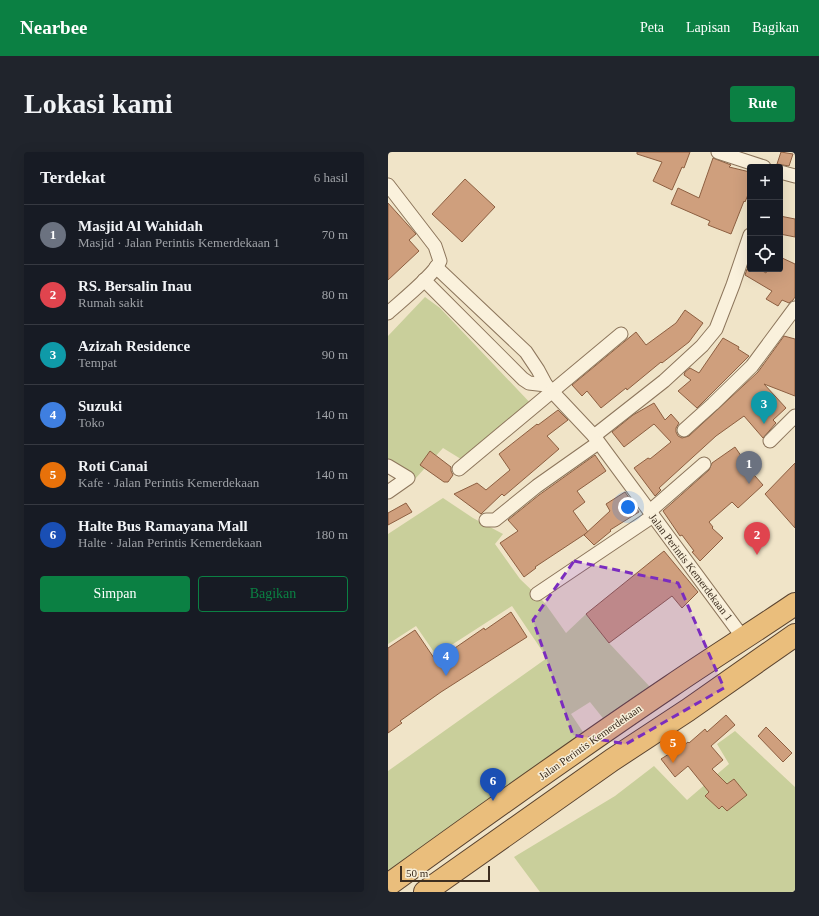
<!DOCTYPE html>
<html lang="id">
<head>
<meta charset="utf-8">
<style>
  :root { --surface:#171b24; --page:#20242c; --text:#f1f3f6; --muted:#9ea1a6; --line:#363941; --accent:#0b8043 }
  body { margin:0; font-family:Georgia,serif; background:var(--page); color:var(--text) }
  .controls { position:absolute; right:12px; top:12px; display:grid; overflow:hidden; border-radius:4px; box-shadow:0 4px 16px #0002 }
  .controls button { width:36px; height:36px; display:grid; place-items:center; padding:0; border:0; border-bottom:1px solid var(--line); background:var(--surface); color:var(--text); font:20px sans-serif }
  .scale { position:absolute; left:12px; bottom:10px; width:90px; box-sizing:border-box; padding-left:4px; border:2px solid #3d2e20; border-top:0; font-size:11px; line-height:14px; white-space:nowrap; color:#3d2e20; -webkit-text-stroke:3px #f7eed8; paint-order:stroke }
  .you { position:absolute; left:240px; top:355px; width:14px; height:14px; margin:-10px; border:3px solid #fff; border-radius:50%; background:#1a73e8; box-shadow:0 0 0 6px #1a73e833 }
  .badge { display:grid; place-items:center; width:26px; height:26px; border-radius:50%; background:var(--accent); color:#fff; font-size:13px; font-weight:700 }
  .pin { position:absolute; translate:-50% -33px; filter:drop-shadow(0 1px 2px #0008) }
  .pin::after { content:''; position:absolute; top:21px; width:14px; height:12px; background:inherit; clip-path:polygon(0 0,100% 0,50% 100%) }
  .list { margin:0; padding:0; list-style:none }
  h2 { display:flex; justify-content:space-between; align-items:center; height:52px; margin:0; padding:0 16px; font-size:17px }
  h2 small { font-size:13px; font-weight:400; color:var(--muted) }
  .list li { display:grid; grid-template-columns:26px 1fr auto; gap:12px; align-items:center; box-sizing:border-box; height:60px; padding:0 16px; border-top:1px solid var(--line) }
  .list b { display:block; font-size:15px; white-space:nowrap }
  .list p { margin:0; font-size:13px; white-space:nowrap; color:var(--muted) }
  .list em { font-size:13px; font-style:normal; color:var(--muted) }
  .actions { display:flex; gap:8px; padding:12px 16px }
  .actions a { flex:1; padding:9px 0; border:1px solid var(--accent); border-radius:4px; text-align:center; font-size:14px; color:var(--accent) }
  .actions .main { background:var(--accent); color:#fff }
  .icon { flex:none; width:22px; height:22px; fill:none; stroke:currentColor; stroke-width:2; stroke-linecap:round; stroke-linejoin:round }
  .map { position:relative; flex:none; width:407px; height:740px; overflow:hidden; border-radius:4px }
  header { display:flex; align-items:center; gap:24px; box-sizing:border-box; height:56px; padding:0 20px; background:var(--accent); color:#fff }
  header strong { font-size:19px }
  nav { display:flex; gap:22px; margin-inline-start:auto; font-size:14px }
  .intro { display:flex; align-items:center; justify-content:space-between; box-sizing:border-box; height:96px; padding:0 24px }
  h1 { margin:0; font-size:28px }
  .button { padding:10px 18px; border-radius:4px; background:var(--accent); color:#fff; font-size:14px; font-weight:700 }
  main { display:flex; gap:24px; padding:0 24px }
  aside { flex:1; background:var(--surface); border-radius:4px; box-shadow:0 4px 16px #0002 }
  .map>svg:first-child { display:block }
</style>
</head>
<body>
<header>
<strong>Nearbee</strong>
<nav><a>Peta</a><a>Lapisan</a><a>Bagikan</a></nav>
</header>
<div class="intro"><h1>Lokasi kami</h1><a class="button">Rute</a></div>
<main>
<aside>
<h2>Terdekat<small>6 hasil</small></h2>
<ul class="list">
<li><span class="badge" style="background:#6b7280">1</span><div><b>Masjid Al Wahidah</b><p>Masjid · Jalan Perintis Kemerdekaan 1</p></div><em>70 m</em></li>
<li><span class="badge" style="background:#e0444e">2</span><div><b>RS. Bersalin Inau</b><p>Rumah sakit</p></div><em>80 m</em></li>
<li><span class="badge" style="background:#0f9aa8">3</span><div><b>Azizah Residence</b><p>Tempat</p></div><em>90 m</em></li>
<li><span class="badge" style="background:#3f7fe0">4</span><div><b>Suzuki</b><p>Toko</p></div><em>140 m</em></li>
<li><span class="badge" style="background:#e8710a">5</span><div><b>Roti Canai</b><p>Kafe · Jalan Perintis Kemerdekaan</p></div><em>140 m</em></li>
<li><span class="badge" style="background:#1a4fb4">6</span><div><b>Halte Bus Ramayana Mall</b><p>Halte · Jalan Perintis Kemerdekaan</p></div><em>180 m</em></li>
</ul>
<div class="actions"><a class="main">Simpan</a><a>Bagikan</a></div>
</aside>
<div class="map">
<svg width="407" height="740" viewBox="0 0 407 740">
  <rect width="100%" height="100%" fill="#f0e4c8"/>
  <g fill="#c9cf9b">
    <polygon points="37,145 52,156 147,256 81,312 55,296 27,327 0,309 0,184"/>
    <polygon points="55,346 85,366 115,382 107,392 132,427 156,450 178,481 198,462 221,491 263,536 218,570 202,550 183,562 195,580 0,720 0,619 159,506 124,454 48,503 28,474 0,492 0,382"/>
    <polygon points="347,579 407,635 407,740 152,740 126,705 227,644 266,614 299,648 341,612 329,592"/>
  </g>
  <g fill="#cf9f7d" stroke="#8d5f41">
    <polygon points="249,0 302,0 296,16 294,15 284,38 265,29 274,10 249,2"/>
    <polygon points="393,0 405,2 401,14 389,12"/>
    <polygon points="325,6 343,13 341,15 362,20 362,38 357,50 356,49 343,82 320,73 322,69 283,52 290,36 311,46"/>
    <polygon points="77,27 107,55 74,90 44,62"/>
    <polygon points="0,51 28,82 21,88 31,99 0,128"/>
    <polygon points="392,64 407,67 407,85 392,82"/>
    <polygon points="392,105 407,112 407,145 405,148 401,151 394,148 390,154 378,147 384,139 357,123 359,117 371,117 378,121 380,117 392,117"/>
    <polygon points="297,158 315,171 301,190 274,211 273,210 239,238 238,236 213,256 199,239 194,244 184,233 248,180 258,193 288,171"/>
    <polygon points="396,184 407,187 407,244 376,232 398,256 385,268 388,271 375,286 356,264 328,284 271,336 273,338 267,344 246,316 260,306 262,307 283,290 266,272 236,295 224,280 245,263 266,251 277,268 283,262 291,271 288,276 288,280 290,284 294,286 301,284 370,220"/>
    <polygon points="335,186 351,195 350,197 361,204 309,256 290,239 303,228 296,223 297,220 302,216 311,221"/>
    <polygon points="170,258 180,268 159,284 171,297 116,344 114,342 93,362 66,342 89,331 98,338 122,318 111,302 149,272 150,273"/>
    <polygon points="347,295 360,314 359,315 375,333 350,356 344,350 321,370 325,375 324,376 335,386 312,409 304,400 306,399 294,383 292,384 275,359 321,318 324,311"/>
    <polygon points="42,299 63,315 63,319 65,323 60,330 56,330 32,313"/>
    <polygon points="207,303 218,319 189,339 197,350 185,359 200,380 147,415 148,416 136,425 112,391 130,379 120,368 151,343"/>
    <polygon points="407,311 407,376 377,342"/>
    <polygon points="237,340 251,360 222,378 223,379 206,393 196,383 222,359 218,352"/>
    <polygon points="18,351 24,360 0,373 0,361"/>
    <polygon points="276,399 310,440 294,456 284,444 221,491 198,462"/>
    <polygon points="123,460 139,485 53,540 12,569 14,571 0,581 0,496 27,478 48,509 96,476 97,478"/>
    <polygon points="338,563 347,573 323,594 335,608 324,617 339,632 346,627 359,643 339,659 334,654 331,657 317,644 321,640 300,614 287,625 273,607 284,600 285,602 300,590 301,591 317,577 319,580"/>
    <polygon points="378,575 404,601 395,610 370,584"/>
  </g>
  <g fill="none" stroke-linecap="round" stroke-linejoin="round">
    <defs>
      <g id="minor">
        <polyline points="330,0 376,15"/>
        <polyline points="392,20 407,24"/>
        <path d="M0,33L47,94L52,109C47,122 12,150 0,161"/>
        <polyline points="48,115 138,200 150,218 158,233 206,284 356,487"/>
        <polyline points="36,128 135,227 141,231 158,233"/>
        <polyline points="296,278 325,252 364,214 407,156"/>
        <polyline points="206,284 276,229 314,194 328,177 345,133 362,83"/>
        <polyline points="382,289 407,264"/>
        <polyline points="0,314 20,326 0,340"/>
        <polyline points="71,317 233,182"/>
        <polyline points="262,359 316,312"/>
        <polyline points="98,368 107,368 149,334 210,291"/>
        <polyline points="149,442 265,364"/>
      </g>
      <g id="trunk">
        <path d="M0,733C94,665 188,598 283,534C324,506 366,480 407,452"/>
        <polyline points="37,740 224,608 300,558 407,483"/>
      </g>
    </defs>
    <use href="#minor" stroke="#8d765c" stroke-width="15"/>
    <use href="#trunk" stroke="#5b4430" stroke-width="24"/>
    <use href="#minor" stroke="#faf1dc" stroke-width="13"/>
    <use href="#trunk" stroke="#eabe7c" stroke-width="22"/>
  </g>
  <path fill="#7b2cbf" fill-opacity="0.2" stroke="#7b2cbf" stroke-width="3" stroke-dasharray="8 5" stroke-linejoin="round" d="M186,409L290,431L336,536L238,592L185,583L145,468Z"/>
  <g text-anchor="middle" stroke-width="3" stroke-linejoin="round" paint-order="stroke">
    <g font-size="11" fill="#3d2e20" stroke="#f7eed8">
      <text transform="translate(303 415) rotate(53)" y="4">Jalan Perintis Kemerdekaan 1</text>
      <text transform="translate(202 590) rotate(-35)" y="4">Jalan Perintis Kemerdekaan</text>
    </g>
  </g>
</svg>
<div class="controls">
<button>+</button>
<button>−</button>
<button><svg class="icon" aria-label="locate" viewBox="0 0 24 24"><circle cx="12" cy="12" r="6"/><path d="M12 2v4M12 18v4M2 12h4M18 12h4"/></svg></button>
</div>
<div class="scale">50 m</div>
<div class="you"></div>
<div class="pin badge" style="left:361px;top:332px;background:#6b7280">1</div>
<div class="pin badge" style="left:369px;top:403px;background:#e0444e">2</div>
<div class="pin badge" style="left:376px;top:272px;background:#0f9aa8">3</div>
<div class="pin badge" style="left:58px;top:524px;background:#3f7fe0">4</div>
<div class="pin badge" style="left:285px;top:611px;background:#e8710a">5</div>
<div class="pin badge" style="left:105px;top:649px;background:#1a4fb4">6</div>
</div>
</main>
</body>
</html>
